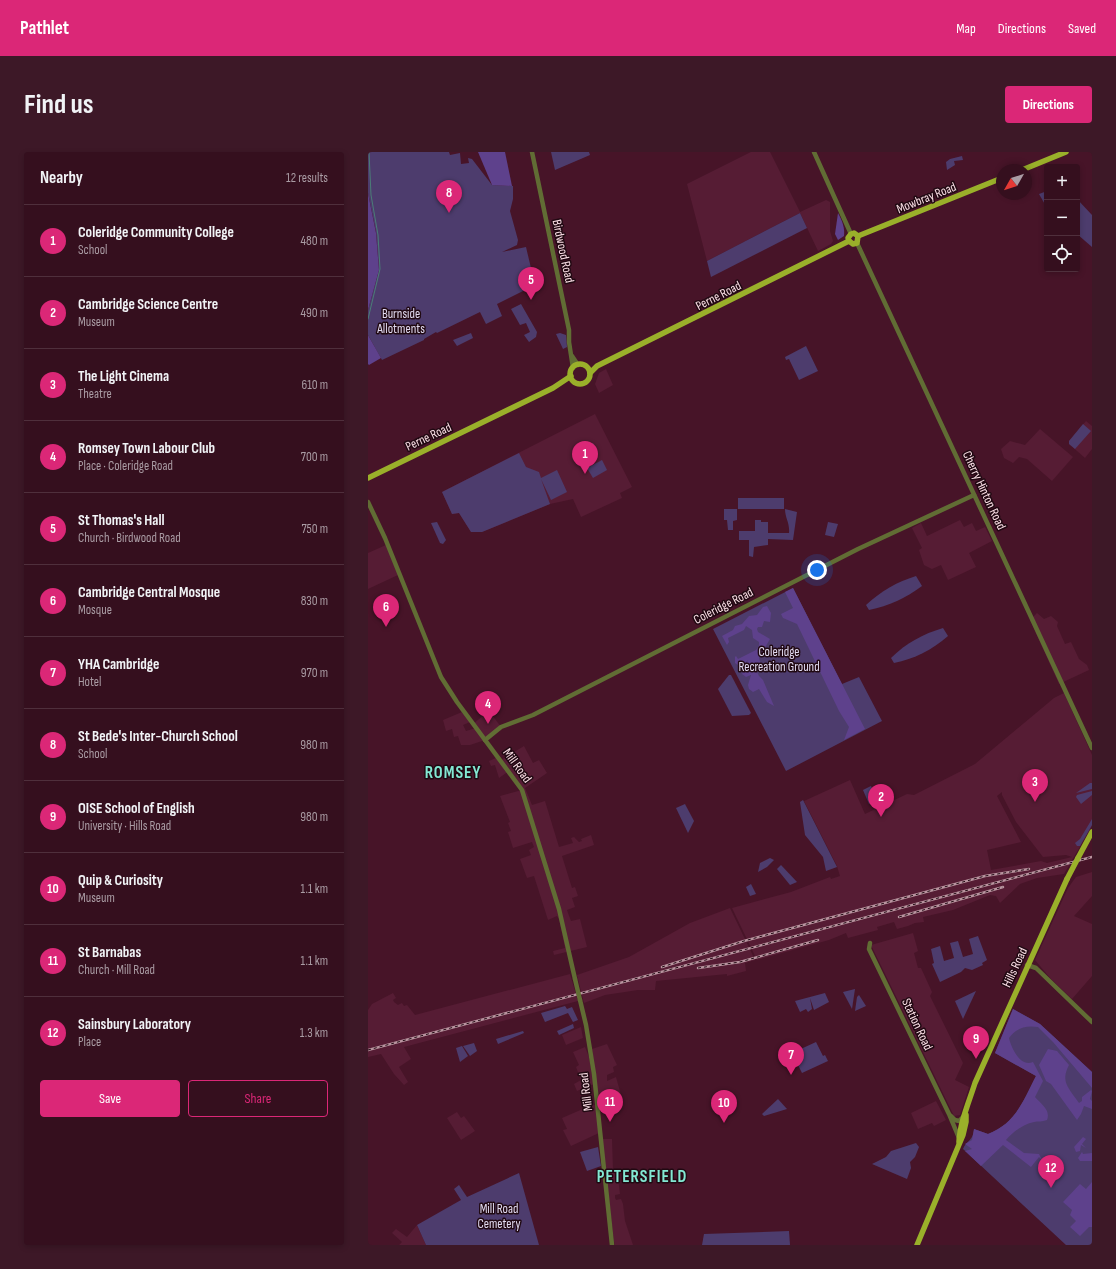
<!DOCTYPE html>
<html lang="en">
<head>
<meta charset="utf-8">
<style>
  :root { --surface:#350f1e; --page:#3d1827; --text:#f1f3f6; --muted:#aa9ca4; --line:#4f2f3c; --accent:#db2777 }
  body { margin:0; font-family:"Sofia Sans Condensed",sans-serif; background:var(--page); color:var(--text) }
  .controls { position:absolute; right:12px; top:12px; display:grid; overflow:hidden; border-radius:4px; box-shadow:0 2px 6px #0003 }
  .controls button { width:36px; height:36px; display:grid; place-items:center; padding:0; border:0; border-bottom:1px solid var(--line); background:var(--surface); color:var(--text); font:20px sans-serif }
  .compass { position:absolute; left:628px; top:12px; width:36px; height:36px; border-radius:50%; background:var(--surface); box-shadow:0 2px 6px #0003; rotate:231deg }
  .you { position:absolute; left:449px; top:418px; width:14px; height:14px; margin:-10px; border:3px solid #fff; border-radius:50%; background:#1a73e8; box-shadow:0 0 0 6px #1a73e833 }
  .badge { display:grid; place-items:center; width:26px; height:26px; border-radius:50%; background:var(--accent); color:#fff; font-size:13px; font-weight:700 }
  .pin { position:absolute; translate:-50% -33px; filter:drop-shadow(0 1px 2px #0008) }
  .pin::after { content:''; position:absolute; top:21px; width:14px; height:12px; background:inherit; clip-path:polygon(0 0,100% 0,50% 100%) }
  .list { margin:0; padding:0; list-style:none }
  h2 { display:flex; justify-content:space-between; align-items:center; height:52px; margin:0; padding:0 16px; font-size:17px }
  h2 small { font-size:13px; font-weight:400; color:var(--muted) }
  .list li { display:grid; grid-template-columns:26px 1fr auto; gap:12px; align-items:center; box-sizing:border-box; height:72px; padding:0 16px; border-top:1px solid var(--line) }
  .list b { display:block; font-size:15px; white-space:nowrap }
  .list p { margin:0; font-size:13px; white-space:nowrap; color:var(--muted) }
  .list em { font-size:13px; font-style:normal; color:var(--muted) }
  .actions { display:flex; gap:8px; padding:12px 16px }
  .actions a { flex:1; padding:9px 0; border:1px solid var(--accent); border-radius:4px; text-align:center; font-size:14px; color:var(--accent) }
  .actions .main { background:var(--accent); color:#fff }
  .icon { flex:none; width:22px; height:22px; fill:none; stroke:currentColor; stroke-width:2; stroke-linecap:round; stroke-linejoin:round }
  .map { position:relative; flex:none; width:724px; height:1093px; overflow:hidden; border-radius:4px }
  header { display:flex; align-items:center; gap:24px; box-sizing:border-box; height:56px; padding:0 20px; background:var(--accent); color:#fff }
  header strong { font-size:19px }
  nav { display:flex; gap:22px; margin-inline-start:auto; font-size:14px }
  .intro { display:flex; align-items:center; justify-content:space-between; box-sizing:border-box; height:96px; padding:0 24px }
  h1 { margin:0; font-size:28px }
  .button { padding:10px 18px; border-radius:4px; background:var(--accent); color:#fff; font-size:14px; font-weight:700 }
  main { display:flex; gap:24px; padding:0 24px }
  aside { flex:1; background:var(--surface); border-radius:4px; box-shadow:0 2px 6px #0003 }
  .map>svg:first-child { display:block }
</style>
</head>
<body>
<header>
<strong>Pathlet</strong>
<nav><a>Map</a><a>Directions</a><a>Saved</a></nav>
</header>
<div class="intro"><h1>Find us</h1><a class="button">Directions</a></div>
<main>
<aside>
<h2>Nearby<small>12 results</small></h2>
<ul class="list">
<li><span class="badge">1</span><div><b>Coleridge Community College</b><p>School</p></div><em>480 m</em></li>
<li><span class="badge">2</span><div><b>Cambridge Science Centre</b><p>Museum</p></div><em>490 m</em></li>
<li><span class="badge">3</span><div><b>The Light Cinema</b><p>Theatre</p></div><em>610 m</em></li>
<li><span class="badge">4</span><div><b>Romsey Town Labour Club</b><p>Place · Coleridge Road</p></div><em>700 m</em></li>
<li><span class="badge">5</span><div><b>St Thomas's Hall</b><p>Church · Birdwood Road</p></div><em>750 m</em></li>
<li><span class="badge">6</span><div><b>Cambridge Central Mosque</b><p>Mosque</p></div><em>830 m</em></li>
<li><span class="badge">7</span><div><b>YHA Cambridge</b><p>Hotel</p></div><em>970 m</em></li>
<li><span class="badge">8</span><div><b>St Bede's Inter-Church School</b><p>School</p></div><em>980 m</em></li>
<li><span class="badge">9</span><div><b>OISE School of English</b><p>University · Hills Road</p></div><em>980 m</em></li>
<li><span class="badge">10</span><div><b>Quip &amp; Curiosity</b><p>Museum</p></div><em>1.1 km</em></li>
<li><span class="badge">11</span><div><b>St Barnabas</b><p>Church · Mill Road</p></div><em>1.1 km</em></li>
<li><span class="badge">12</span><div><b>Sainsbury Laboratory</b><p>Place</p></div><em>1.3 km</em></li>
</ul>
<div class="actions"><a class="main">Save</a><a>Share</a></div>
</aside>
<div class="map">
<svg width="724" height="1093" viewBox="0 0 724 1093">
  <rect width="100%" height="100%" fill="#471428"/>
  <g fill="#561c34" fill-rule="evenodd">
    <polygon points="383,0 402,0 432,60 458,48 462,50 462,79 465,89 463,92 450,99 432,61 339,109 319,32"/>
    <polygon points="238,217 245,233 231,241 227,232 231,221"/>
    <polygon points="227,262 264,335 252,341 254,346 213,365 205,347 182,352 114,380 103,380 91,361 84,362 74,340"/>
    <polygon points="718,269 724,274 724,297 717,306 701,292 701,289"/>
    <polygon points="672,277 705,305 684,329 659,307 651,305 645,311 636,306 633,297 642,289 657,293"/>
    <polygon points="592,368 596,375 604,371 608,379 617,375 624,389 601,401 608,415 580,428 573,413 564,417 556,413 551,398 554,396 544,376 553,371 559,384"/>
    <polygon points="18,393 30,423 0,437 0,401"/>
    <polygon points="669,461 676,467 683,464 690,470 689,474 697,492 703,490 711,507 719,513 721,518 691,532 662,468"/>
    <path d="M696,541L724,603V674L696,722L669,726L652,732L632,751L628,744L622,743L585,758L555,765L556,770L547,771L540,774L529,777L526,770L509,775L510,778L480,786L478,781L461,788L389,808L364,756L423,740L462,725L463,727L472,724L469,714L436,649L482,628L497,662L539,642L546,643L607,612L686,546ZM634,640V643L648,670L675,705L698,703L704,705L679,711L673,709L623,718L619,698L653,690L629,644Z"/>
    <polygon points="121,559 133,575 117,588 102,593 93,593 90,584 86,585 84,577 78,579 75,568 94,560 102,570 95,573 98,579 108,576 105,572"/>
    <polygon points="156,594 165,611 171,608 179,621 157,636 164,653 177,649 191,695 205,691 203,686 206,685 211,690 214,689 213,687 223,683 226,693 194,704 204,736 207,735 210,744 204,746 207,755 199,758 200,761 203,769 212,767 219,795 186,803 185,799 197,796 191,767 189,764 180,768 166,724 159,726 152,707 163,703 161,698 166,695 164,690 145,696 140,680 143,679 140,671 142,670 132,644 154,638 141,619 131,626 127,613 123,614 121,609 130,605 133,608"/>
    <polygon points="724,720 724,744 706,764 724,772 724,824 704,847 683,827 667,808 700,736 708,725"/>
    <polygon points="362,756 387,808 377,811 378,819 359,824 359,822 288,829 287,838 270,838 237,843 216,851 209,823 261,805 322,771"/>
    <polygon points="545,781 550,799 546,801 550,816 553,816 564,840 562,844 595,911 587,928 601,935 592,963 586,964 503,793"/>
    <polygon points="202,822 210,849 36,895 43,907 31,915 40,930 36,933 26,922 13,902 0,905 0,858 4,852 25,841 28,846 25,848 26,850 30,853 34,851 36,854 39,853 47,863"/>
    <polygon points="213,875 215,886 198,893 194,883"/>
    <polygon points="239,892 249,913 245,915 246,920 239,923 239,929 248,925 253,943 230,949 224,897"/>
    <polygon points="217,895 221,905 226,932 209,939 206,932 213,928 208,915 211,913 205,900"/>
    <polygon points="568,949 578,968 566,974 564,971 550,977 543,961"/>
    <polygon points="224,953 228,953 231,981 203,994 195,978 199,977 194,966"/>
    <polygon points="89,960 93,966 96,964 107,979 93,988 79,966"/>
    <polygon points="234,987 244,987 245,1018 249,1018 252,1042 247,1043 247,1046 248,1048 253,1047 255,1052 257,1069 265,1093 247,1093 246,1090"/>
    <polygon points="49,1073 58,1093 31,1093 34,1090 24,1081 28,1077 39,1085"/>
  </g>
  <g fill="#4d3c6d">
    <polygon points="0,0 81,0 82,3 92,1 93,12 101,11 100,6 104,7 124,33 145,34 145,47 142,59 150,88 149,93 134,100 158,95 167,133 129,152 134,164 118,172 112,160 69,181 68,180 56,187 56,188 14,208 0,183 0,158 11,118 8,80 0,41"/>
    <polygon points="183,0 221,0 222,3 187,18"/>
    <polygon points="594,4 595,8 586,9 587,13 579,18 578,10 582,7"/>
    <polygon points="679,39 679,56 671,42"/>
    <polygon points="709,47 724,63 724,95 709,82"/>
    <polygon points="432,61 439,76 343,125 339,109"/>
    <polygon points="153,152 169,180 168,185 161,190 156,183 162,180 158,171 152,173 143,157"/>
    <polygon points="103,181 105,186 89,194 85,188"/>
    <polygon points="192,181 198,183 199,195 195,197 188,182"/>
    <polygon points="438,194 450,219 431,228 421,207 418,208 417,205"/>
    <polygon points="715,272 723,279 707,297 701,292 701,289"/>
    <polygon points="225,291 230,301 215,309 210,299"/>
    <polygon points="151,301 158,315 171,320 173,326 189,318 199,340 183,348 173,327 182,352 114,380 103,380 91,361 84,362 74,340"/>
    <polygon points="234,308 239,318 225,326 219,316"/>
    <rect x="370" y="346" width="46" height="11"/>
    <polygon points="356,357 369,357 369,368 365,369 365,378 360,378 359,368 356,368"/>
    <path d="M417,357L429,360L425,388L400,387V393L386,395L385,405L381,404V388H371V379H387V368H393V370H400V381H421C422,371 417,366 417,357Z"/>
    <polygon points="69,370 78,388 75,392 72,391 63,371"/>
    <polygon points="460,370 470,372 466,385 457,383"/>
    <path d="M548,424L554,434C538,446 521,454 501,458L498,453C513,439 529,430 548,424Z"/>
    <polygon points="425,436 474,532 491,525 514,569 418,619 345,477"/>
    <path d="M575,476L580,484C564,498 546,507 526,511L523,506C538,491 555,482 575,476Z"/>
    <polygon points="361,523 363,523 383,561 381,563 364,564 350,537"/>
    <polygon points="722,631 724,631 724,637 708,641"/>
    <polygon points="503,634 509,648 501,652 495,638"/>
    <polygon points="724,639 724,643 713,652 708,645 709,643"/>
    <polygon points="435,648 469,715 458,719 455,705 437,683 432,650"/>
    <polygon points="317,652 326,669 320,681 308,656"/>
    <polygon points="724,667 724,673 712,694 709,694 707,691 712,687"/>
    <polygon points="402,706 406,708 399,715 390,720 392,711"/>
    <polygon points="413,713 429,730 422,733 409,717"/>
    <polygon points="383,732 388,742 382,744 378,735"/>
    <polygon points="610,784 619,808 614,811 615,813 604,818 597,816 593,820 572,830 564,812 566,811 563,797 572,794 576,809 586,806 582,791 590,789 595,805 605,802 601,787"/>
    <polygon points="487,837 484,857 475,840"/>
    <polygon points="608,839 595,867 587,849"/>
    <polygon points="457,841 461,850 446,858 442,846 444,857 440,860 438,857 432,860 427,849"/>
    <polygon points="491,843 498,854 487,859 489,845"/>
    <polygon points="197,854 199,857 204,855 210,868 205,870 200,861 177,870 173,861"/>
    <path d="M645,857L672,872L724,920V1093H698L595,997C599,988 605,989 606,977L620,982C648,971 655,949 668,924L627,901Z"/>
    <polygon points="205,872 206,876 191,883 189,879"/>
    <polygon points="155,879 156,881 130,892 128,887"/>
    <polygon points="448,890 455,904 457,903 460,909 434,921 424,901"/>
    <polygon points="106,891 109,899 102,904 95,894"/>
    <polygon points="94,894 100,904 92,910 88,896"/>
    <polygon points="410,947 419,957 396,964 394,962"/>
    <polygon points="548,991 551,995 547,1005 542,1010 543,1016 539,1027 504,1012 518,1005 523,999"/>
    <polygon points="230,995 233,1014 219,1019 212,1000"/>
    <polygon points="151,1021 171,1093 58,1093 49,1073 93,1048 86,1037 91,1033 99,1045"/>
    <polygon points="421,1079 422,1093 334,1093 336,1082"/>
  </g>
  <g fill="#5e418c">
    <polygon points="110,0 137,0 144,34 124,33"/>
    <polygon points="0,23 0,41 8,81 11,118 0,158"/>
    <path d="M470,61C474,68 477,76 476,84L470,88L467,82Z"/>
    <polygon points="0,183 13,206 1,213 0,212"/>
    <polygon points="425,436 497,577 476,588 481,575 471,559 429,472 415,466 413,462 425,456 417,440"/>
    <polygon points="399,454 403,461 402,470 396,469 394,475 390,475 389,477 390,480 402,487 391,506 393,513 389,520 391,524 395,528 406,554 399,550 391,537 385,540 381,537 380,533 383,523 378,525 374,522 380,508 373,515 367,511 367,505 368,504 370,507 388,498 391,494 391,490 385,486 384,478 378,474 376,478 360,486 361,490 359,493 354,484 365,478 367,474 374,472 381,464 389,463 395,455"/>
    <path d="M645,857L672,872L724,920V936L685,890L670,875C658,873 648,876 641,886C643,895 652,916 665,910L675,929L667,945C673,952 683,958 679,968C674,970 670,969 666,970C655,972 645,980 638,988L656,1001L671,1002L674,1008L671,1005L663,1015L635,993L613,1014L597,999L604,997L597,992L604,988L606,977L620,982C648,971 655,949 668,924L627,901Z"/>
    <path d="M680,897L689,899L701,913C692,930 701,936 711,951L714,949V945L723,938L724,939L722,947L724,949V957L716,954L713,962L709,968L683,932L678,929L671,913Z"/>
    <polygon points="715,985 718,987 714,992 718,996 713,993 712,999 708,1000 706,995"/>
    <polygon points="714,1000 715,1002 724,1001 724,1009 712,1009 710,1006"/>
    <polygon points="724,1030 724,1075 721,1075 712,1084 702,1075 708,1069 702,1063 704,1058 695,1050 712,1032 718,1037"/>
  </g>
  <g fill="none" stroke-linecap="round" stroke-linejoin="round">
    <polyline stroke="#4b7d77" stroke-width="1" points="0,167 12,117 10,83 3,43 1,0"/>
    <g stroke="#616d34" stroke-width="4.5">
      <polyline points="164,0 201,178 201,190 205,216"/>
      <polyline points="446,0 483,82"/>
      <polyline points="489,91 724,596"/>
      <polyline points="204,204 210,213"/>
      <polyline points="0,350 17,386 73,525 89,550 154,638 191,757 207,827"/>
      <polyline points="117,588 133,575 165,563 490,397 606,343"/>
      <polyline points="502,791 501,797 581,962 591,986"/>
      <polyline points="659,813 668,816 724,870"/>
      <polyline points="212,848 218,873 226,922 244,1093"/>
      <polyline points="583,964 587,968 591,969 596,964"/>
    </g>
    <g stroke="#9ab02a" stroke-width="5.5">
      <polyline points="654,18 698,0"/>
      <polyline points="490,84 634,26"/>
      <polyline points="481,89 480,86 483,82 486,81 490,84"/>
      <polyline points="481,89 485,92 489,91 490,84"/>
      <circle cx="212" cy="222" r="10"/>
      <polyline points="222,221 229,214 481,89"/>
      <polyline points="0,326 185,236 203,224"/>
      <polyline points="710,706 724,680"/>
      <path d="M591,990C592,970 601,950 607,931L699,727"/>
      <polyline points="549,1093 595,983 598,970 598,963"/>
    </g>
    <defs>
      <g id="rail">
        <polyline points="531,765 635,735"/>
        <polyline points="294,815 376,789 617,724 661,717"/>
        <polyline points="330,816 372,810 450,788"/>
        <polyline points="0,898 724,705"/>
      </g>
    </defs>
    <use href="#rail" stroke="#b8949f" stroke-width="2.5"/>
    <use href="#rail" stroke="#200912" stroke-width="1" stroke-dasharray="3" stroke-linecap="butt"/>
    <polyline stroke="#616d34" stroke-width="4.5" points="207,827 212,848"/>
    <polyline stroke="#9ab02a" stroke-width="5.5" points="699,727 710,706"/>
  </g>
  <g text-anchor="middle" stroke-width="3" stroke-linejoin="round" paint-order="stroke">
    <g font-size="13" fill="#fbdfe6" stroke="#200912">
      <text transform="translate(558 45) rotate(-22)" y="5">Mowbray Road</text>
      <text transform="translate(196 99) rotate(78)" y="5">Birdwood Road</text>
      <text transform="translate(350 143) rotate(-27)" y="5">Perne Road</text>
      <text transform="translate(60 284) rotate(-25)" y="5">Perne Road</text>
      <text transform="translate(617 338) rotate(65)" y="5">Cherry Hinton Road</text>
      <text transform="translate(355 453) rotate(-27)" y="5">Coleridge Road</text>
      <text transform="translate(150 613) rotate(54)" y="5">Mill Road</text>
      <text transform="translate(646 815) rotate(-65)" y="5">Hills Road</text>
      <text transform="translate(550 872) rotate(65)" y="5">Station Road</text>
      <text transform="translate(217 940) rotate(-97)" y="5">Mill Road</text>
    </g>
    <g font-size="13" fill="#e2dbf1" stroke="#200912">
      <text x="33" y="166">Burnside<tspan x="33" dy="15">Allotments</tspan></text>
      <text x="411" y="504">Coleridge<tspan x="411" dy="15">Recreation Ground</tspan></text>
      <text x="131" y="1061">Mill Road<tspan x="131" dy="15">Cemetery</tspan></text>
    </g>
    <g font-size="17" font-weight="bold" letter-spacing="1" fill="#83e8d3" stroke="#200912">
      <text x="85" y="626">ROMSEY</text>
      <text x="274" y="1030">PETERSFIELD</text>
    </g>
  </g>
</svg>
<div class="controls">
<button>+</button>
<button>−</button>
<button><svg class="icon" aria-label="locate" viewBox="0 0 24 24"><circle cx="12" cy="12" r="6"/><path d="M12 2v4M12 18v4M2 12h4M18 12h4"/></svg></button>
</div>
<svg class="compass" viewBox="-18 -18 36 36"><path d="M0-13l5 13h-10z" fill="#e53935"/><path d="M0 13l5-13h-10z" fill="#aa9ca4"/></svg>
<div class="you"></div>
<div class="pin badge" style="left:217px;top:322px">1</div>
<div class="pin badge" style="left:513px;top:665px">2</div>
<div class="pin badge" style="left:667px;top:650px">3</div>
<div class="pin badge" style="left:120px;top:572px">4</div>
<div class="pin badge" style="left:163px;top:148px">5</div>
<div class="pin badge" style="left:18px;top:475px">6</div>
<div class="pin badge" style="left:423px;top:923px">7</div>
<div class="pin badge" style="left:81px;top:61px">8</div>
<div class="pin badge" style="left:608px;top:907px">9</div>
<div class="pin badge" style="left:356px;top:971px">10</div>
<div class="pin badge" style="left:242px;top:970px">11</div>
<div class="pin badge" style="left:683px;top:1036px">12</div>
</div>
</main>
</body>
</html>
